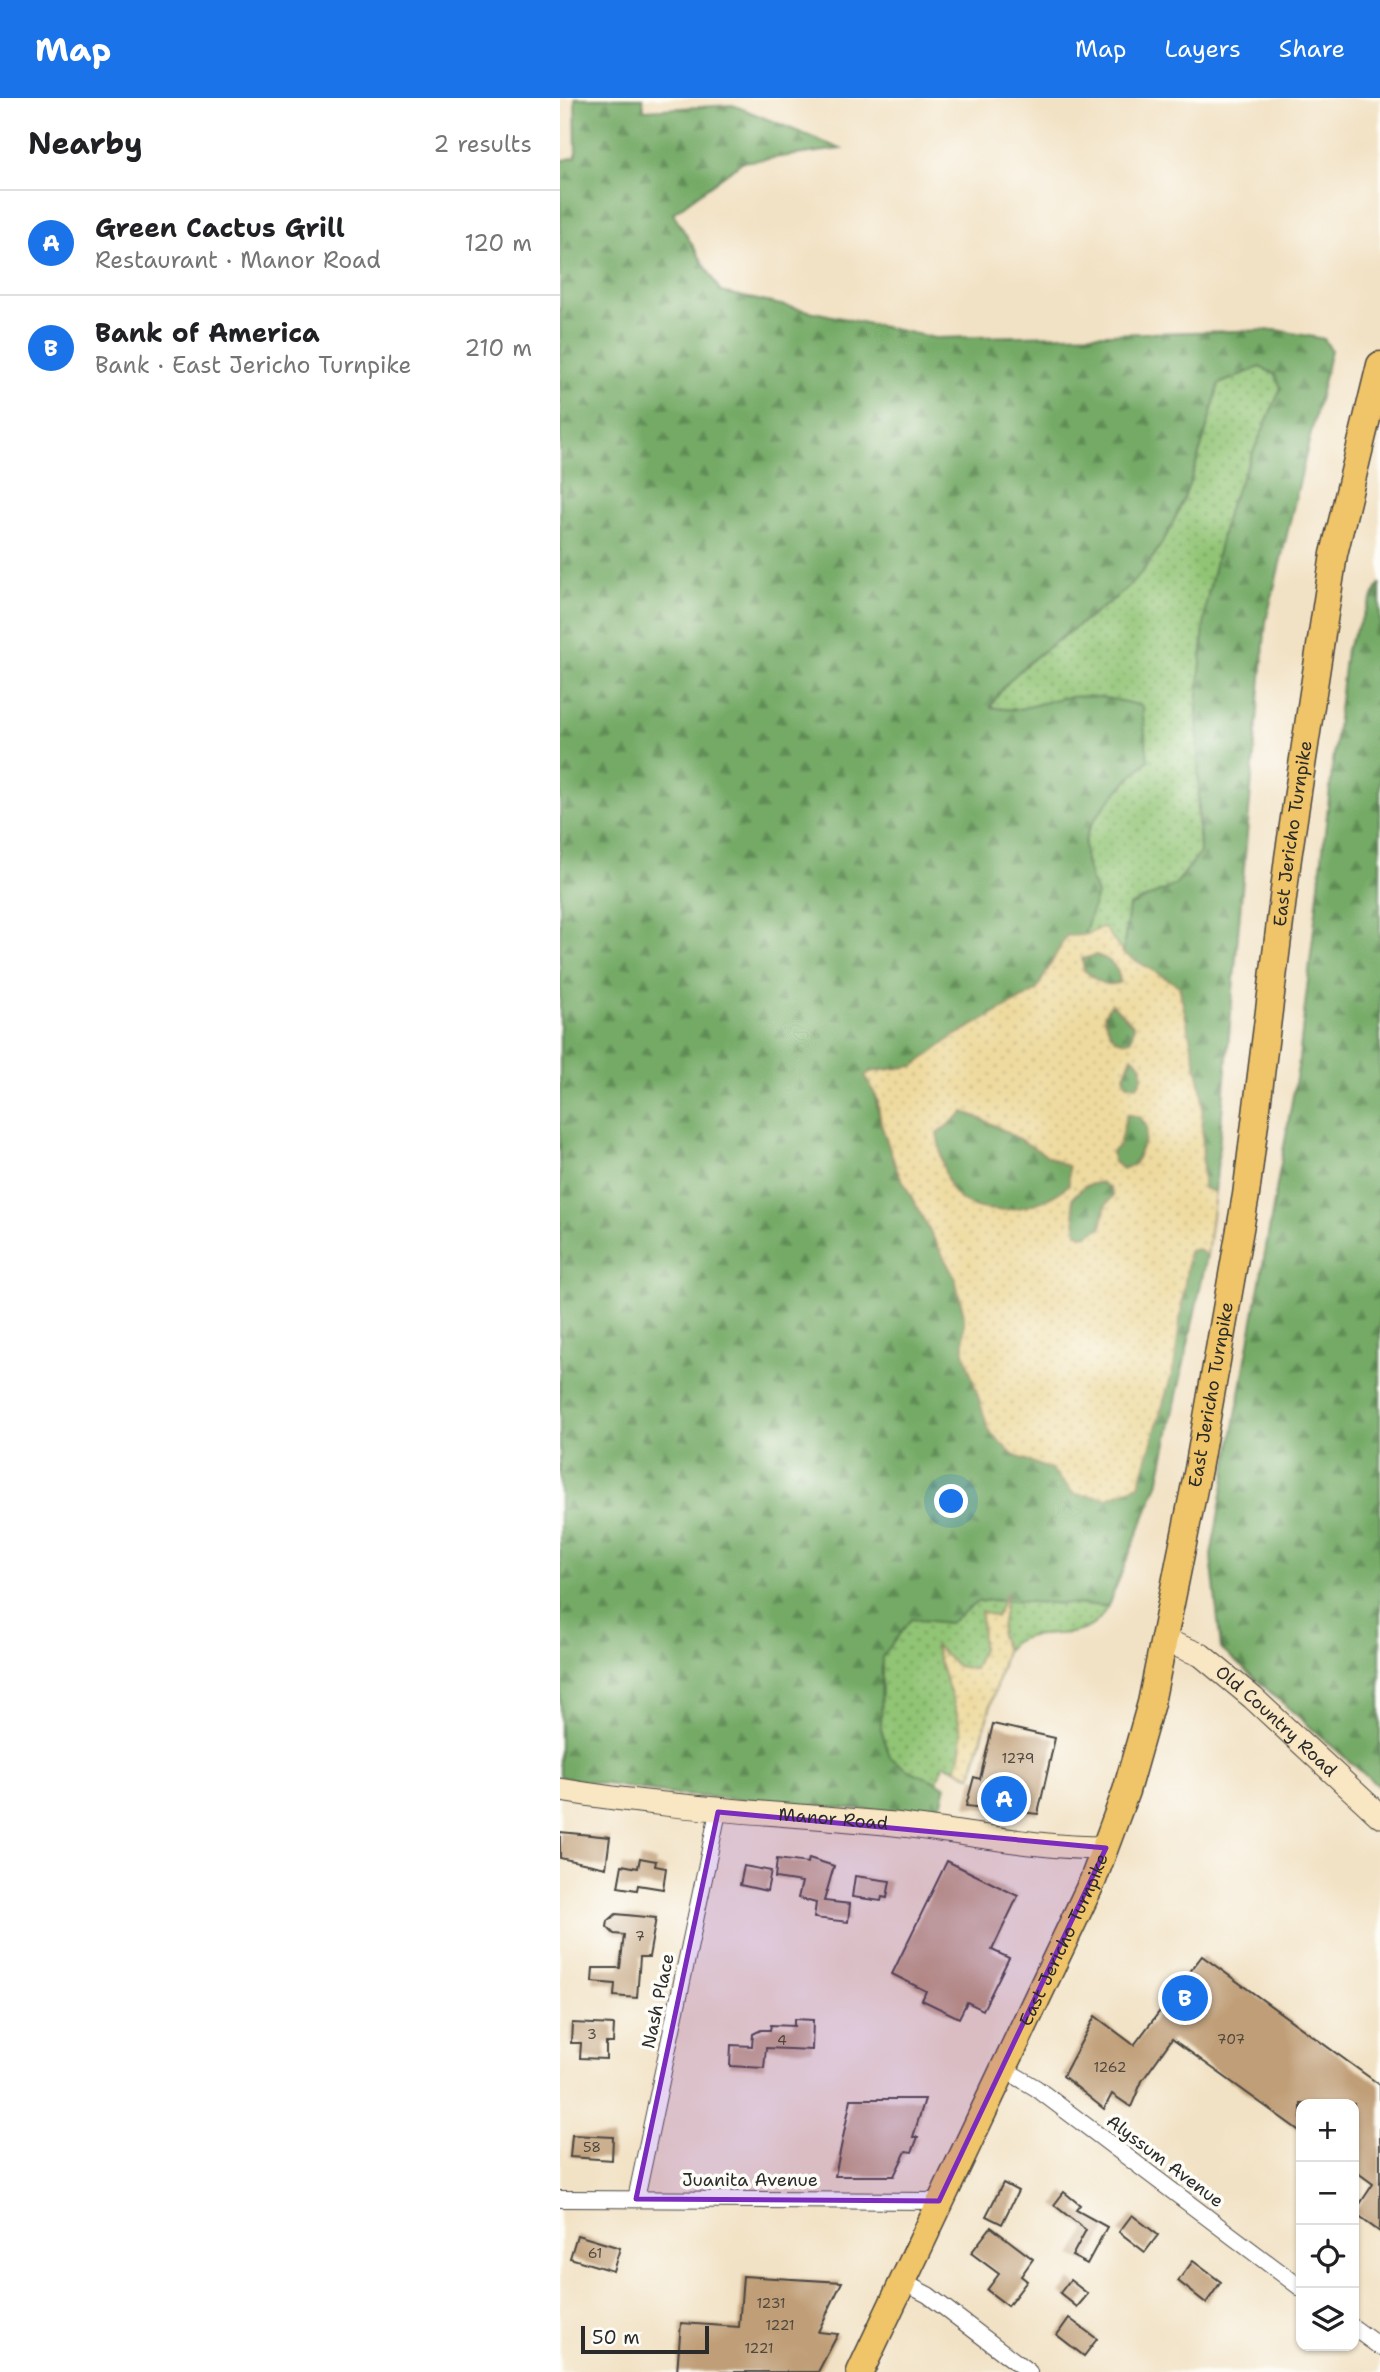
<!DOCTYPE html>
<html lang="en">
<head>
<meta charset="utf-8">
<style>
  :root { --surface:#fff; --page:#f2f2f2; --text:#202124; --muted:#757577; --line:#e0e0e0; --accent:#1a73e8 }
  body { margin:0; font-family:"Shantell Sans",sans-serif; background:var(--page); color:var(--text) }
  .controls { position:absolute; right:21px; bottom:21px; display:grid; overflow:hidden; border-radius:14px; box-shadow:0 2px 5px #0004 }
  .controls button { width:63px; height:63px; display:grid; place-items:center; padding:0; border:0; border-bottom:2px solid var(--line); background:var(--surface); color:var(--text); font:35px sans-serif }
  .scale { position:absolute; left:21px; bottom:18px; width:128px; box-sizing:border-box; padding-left:7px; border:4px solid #2b2b2b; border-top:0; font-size:19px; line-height:24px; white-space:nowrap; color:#2b2b2b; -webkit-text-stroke:5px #fdfcf7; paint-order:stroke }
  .you { position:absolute; left:392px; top:1404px; width:24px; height:24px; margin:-18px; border:5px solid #fff; border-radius:50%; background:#1a73e8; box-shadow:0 0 0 10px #1a73e833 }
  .badge { display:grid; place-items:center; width:46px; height:46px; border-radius:50%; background:var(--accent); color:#fff; font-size:23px; font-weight:700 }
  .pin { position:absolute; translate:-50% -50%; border:4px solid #fff; box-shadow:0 2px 7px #0006 }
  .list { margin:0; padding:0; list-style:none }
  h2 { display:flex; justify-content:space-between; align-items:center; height:91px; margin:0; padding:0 28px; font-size:30px }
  h2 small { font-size:23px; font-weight:400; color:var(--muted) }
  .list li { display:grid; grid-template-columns:46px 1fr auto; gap:21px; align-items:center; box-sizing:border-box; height:105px; padding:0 28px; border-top:2px solid var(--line) }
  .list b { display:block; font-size:26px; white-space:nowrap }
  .list p { margin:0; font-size:23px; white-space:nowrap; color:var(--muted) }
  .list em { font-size:23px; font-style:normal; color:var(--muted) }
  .icon { flex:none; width:38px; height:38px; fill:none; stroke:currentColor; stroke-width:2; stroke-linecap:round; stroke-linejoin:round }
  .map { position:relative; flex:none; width:820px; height:2274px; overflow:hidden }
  header { display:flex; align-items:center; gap:42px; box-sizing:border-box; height:98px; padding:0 35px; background:var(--accent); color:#fff }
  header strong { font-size:33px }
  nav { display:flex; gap:38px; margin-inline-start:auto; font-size:24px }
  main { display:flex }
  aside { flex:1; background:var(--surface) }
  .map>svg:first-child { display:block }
</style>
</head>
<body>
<header>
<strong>Map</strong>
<nav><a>Map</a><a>Layers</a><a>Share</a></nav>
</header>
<main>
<aside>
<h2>Nearby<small>2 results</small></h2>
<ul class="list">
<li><span class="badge">A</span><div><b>Green Cactus Grill</b><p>Restaurant · Manor Road</p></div><em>120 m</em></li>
<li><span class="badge">B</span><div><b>Bank of America</b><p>Bank · East Jericho Turnpike</p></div><em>210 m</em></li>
</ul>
</aside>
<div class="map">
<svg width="820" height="2274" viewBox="0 0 820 2274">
  <defs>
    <pattern id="grass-dots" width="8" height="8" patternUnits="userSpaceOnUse" patternTransform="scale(1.75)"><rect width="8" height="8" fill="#91c475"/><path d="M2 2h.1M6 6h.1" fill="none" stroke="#779f60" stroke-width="1.8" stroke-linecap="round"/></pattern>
    <pattern id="forest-firs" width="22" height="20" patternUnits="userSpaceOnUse" patternTransform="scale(1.75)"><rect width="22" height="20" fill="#74aa66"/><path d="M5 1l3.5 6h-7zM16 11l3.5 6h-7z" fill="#5f8b54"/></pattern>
    <pattern id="sand-dots" width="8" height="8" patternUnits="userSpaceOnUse" patternTransform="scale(1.75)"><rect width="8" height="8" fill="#eeda9e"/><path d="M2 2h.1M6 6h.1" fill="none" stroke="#cb8" stroke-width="1.8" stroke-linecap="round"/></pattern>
  </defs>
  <rect width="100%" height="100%" fill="#fdfcf7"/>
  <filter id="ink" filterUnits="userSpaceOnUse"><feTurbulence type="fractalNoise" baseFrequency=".0143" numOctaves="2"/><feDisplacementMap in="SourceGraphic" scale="14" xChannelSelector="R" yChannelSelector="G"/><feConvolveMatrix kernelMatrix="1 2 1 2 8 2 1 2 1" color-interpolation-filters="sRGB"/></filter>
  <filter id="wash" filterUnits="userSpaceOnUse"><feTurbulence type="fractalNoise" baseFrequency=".00686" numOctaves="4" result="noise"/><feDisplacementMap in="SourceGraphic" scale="28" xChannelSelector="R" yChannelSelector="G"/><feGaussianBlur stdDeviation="1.57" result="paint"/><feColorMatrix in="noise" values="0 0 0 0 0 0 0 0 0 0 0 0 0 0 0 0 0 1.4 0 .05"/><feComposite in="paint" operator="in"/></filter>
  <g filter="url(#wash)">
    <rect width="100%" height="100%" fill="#f2e2c5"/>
    <g fill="url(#grass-dots)" stroke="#5e7850" stroke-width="2">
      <path d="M699,269L715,276L722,290L668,411L637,713L640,755L615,787L569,809L563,855L544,830L524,837L536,796C530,782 523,760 525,743C528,720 571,679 588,662L501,600L461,613L430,609C454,562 533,524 571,486C622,434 640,354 659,286Z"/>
      <path d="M432,1502L548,1508C544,1513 540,1522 534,1526C507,1546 468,1525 446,1552L411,1678L384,1666L377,1684L346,1671L330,1659L321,1631L322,1559L351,1521L389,1525L417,1504Z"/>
    </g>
    <g fill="url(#forest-firs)" stroke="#506a48" stroke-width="2">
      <path d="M15,0H83L84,12L173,7L281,51L182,64L113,115L161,194L375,240L717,232L764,241L771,252L706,524L655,1094L643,1090L642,995L619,888L563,855L569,808L615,787L640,755L637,609L646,505L668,411L721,290L715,276L700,269L659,286C640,355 622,433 571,486C534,523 454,561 431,609C461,616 472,606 501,600C529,595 555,601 582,608L588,662C571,679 528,720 525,743C523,760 530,782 537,796L524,837L493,861L476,893L394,938L354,968L310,973L321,1026L337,1072L395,1180L404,1217V1254L453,1357L492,1372L514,1396L624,1182L629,1153L638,1151L647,1158L598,1386L548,1508L432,1502L417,1504L390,1525L351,1521L322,1559L321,1631L330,1659L346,1671L386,1688L382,1704L371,1717L109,1696L0,1679V63L16,59Z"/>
      <polygon points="820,485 820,1690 661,1551 651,1458 738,969 786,551"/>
      <path d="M536,857C550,861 559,868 560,884C544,891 536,882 524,872L522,861Z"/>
      <path d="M551,905L574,928L571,942C553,948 548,932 544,917Z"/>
      <polygon points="573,958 582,968 582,980 577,988 567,986 564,978"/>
      <path d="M404,1014C442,1028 473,1052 510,1069L509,1086C487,1110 417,1126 394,1095C383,1080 381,1053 377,1036Z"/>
      <polygon points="567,1016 580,1019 587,1029 585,1042 573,1067 562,1071 553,1063 552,1054 559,1047"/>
      <polygon points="541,1084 550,1091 553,1098 546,1107 541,1129 526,1138 516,1135 512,1101 524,1088"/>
    </g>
    <g fill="url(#sand-dots)" stroke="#8c8264" stroke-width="2" fill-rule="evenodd">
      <path d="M544,829L563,855L619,888L642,995L643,1090L655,1094L647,1158L638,1151L629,1153L614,1269L579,1387L548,1400L514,1396L492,1372L453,1357L429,1333L404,1254V1217L395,1180L337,1072L321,1026L317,1000L305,978L310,974L354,968L394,938L476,893L506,838L524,837ZM536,857C550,861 559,869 560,884C544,891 536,882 524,872L522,861ZM551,905L574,928L571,942C553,948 548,931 544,917ZM572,958L582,968V980L577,988L567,986L564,978ZM404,1014C442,1027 473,1052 509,1069V1086C487,1110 418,1126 394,1095C383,1080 381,1053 377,1036ZM567,1016L580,1019L587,1029L585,1042L574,1067L562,1071L553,1063L552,1054L559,1047ZM541,1084L550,1091L553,1098L546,1107L541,1129L526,1138L517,1135L512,1100L524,1088Z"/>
      <path d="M447,1493L440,1537L446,1552L411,1678L395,1671C415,1634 382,1584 375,1547L397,1568L414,1571L422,1551L421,1513L436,1519Z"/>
    </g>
    <g id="blocks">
      <g fill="#c09e77">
        <polygon points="433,1626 495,1640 478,1716 406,1708 414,1679 420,1681"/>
        <polygon points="0,1734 50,1739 46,1770 0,1760"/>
        <polygon points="80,1760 96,1763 95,1768 106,1770 103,1791 78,1787 77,1792 58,1789 62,1767 78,1770"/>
        <polygon points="249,1760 274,1768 264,1803 290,1806 288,1824 254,1820 256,1805 238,1800 242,1784 215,1780 217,1761 248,1765"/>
        <polygon points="387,1763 458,1798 432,1852 449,1860 423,1912 407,1904 399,1920 362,1902 366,1893 332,1876"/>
        <polygon points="184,1768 211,1773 207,1793 180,1787"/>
        <polygon points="295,1778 330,1783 327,1800 322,1799 321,1803 292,1799"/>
        <polygon points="56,1816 96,1820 89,1859 80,1859 77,1900 54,1898 55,1886 32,1884 33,1870 60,1870 64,1837 54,1836 47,1829 48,1823"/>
        <polygon points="642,1858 820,1987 820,2134 794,2115 813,2086 794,2072 794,2006 741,2006 741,2034 612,1941 582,1983 571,2009 552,1996 544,2011 503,1978 535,1918 574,1947"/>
        <polygon points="234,1921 253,1922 252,1952 206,1950 204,1970 170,1968 171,1947 192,1948 193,1936 201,1932 210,1932 211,1927 234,1928"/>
        <polygon points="12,1925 54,1927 53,1945 46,1945 46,1961 20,1960 21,1945 11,1945"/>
        <polygon points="291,2001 365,2001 353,2039 358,2039 352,2054 346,2053 334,2078 275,2078"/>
        <polygon points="12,2037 53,2039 52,2062 10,2059"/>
        <polygon points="443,2085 458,2093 442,2126 426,2118"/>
        <polygon points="504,2094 520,2107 516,2112 547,2129 527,2166 512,2158 526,2132 494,2107"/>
        <polygon points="572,2117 598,2137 585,2154 559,2134"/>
        <polygon points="431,2129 473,2161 461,2178 467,2183 448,2208 427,2192 439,2176 411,2155"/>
        <polygon points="17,2137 60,2150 53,2173 10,2160"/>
        <polygon points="633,2163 661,2184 646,2205 618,2183"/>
        <polygon points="183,2178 282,2184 258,2234 278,2236 258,2274 117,2274 121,2225 179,2229"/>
        <polygon points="510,2182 528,2196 517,2209 500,2195"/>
        <polygon points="509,2220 537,2241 524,2258 497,2237"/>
      </g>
    </g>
  </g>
  <g filter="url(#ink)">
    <use href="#blocks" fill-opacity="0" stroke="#494642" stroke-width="2"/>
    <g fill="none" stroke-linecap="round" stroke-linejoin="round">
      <defs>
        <g id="street">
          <polyline points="444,1971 476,1990 741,2190"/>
          <polyline points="0,2101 379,2103"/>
          <polyline points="76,2101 158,1714"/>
          <polyline points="341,2183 368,2197 469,2274"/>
          <polyline points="794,2230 820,2249"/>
        </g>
        <g id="secondary">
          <path id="s1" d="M604,1542L641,1557L693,1600L820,1718"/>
          <path id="s2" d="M0,1692C113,1711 221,1715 334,1726C405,1734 475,1750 546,1750"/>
        </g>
        <g id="primary">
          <path id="s3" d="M300,2274L533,1782L566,1693L591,1605L638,1371L686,1097L728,760L774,456L820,267"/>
        </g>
      </defs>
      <use href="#street" stroke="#494642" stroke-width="18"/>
      <use href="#secondary" stroke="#494642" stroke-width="25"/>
      <use href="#primary" stroke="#494642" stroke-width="29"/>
      <use href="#street" stroke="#fff" stroke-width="16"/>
      <use href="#secondary" stroke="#f9e7c3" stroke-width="23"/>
      <use href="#primary" stroke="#f0c469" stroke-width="26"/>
    </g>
  </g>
  <path fill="#7b2cbf" fill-opacity="0.2" stroke="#7b2cbf" stroke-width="5" stroke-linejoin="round" d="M158,1714L546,1750L379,2103L76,2101Z"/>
  <g text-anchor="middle" stroke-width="7" stroke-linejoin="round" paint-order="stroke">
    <g font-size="14" fill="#50483e">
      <text x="458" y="1665">1279</text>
      <text x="80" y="1843">7</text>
      <text x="32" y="1941">3</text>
      <text x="671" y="1946">707</text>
      <text x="222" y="1947">4</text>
      <text x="550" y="1974">1262</text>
      <text x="32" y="2054">58</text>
      <text x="35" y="2160">61</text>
      <text x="211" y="2210">1231</text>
      <text x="220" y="2232">1221</text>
      <text x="199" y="2255">1221</text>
    </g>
    <g font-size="18" fill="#2b2b2b" stroke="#fdfcf7">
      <text dy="6" stroke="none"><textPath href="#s3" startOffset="1612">East Jericho Turnpike</textPath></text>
      <text dy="6" stroke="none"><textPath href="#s3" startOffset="1045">East Jericho Turnpike</textPath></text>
      <text dy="6" stroke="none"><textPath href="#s1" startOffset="140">Old Country Road</textPath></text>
      <text dy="6" stroke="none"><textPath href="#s2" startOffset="275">Manor Road</textPath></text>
      <text dy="6" stroke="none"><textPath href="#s3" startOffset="478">East Jericho Turnpike</textPath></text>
      <text transform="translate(98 1903) rotate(-78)" y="6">Nash Place</text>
      <text transform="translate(605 2063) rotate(37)" y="6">Alyssum Avenue</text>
      <text x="190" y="2088">Juanita Avenue</text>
    </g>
  </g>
</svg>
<div class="controls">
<button>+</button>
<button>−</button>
<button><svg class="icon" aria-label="locate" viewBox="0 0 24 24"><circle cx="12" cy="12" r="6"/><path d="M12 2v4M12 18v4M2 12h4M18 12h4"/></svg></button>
<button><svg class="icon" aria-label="layers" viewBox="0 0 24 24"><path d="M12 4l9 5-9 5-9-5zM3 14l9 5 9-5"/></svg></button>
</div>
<div class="scale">50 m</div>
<div class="you"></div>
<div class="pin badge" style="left:444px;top:1701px">A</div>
<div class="pin badge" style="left:625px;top:1900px">B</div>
</div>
</main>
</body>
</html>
